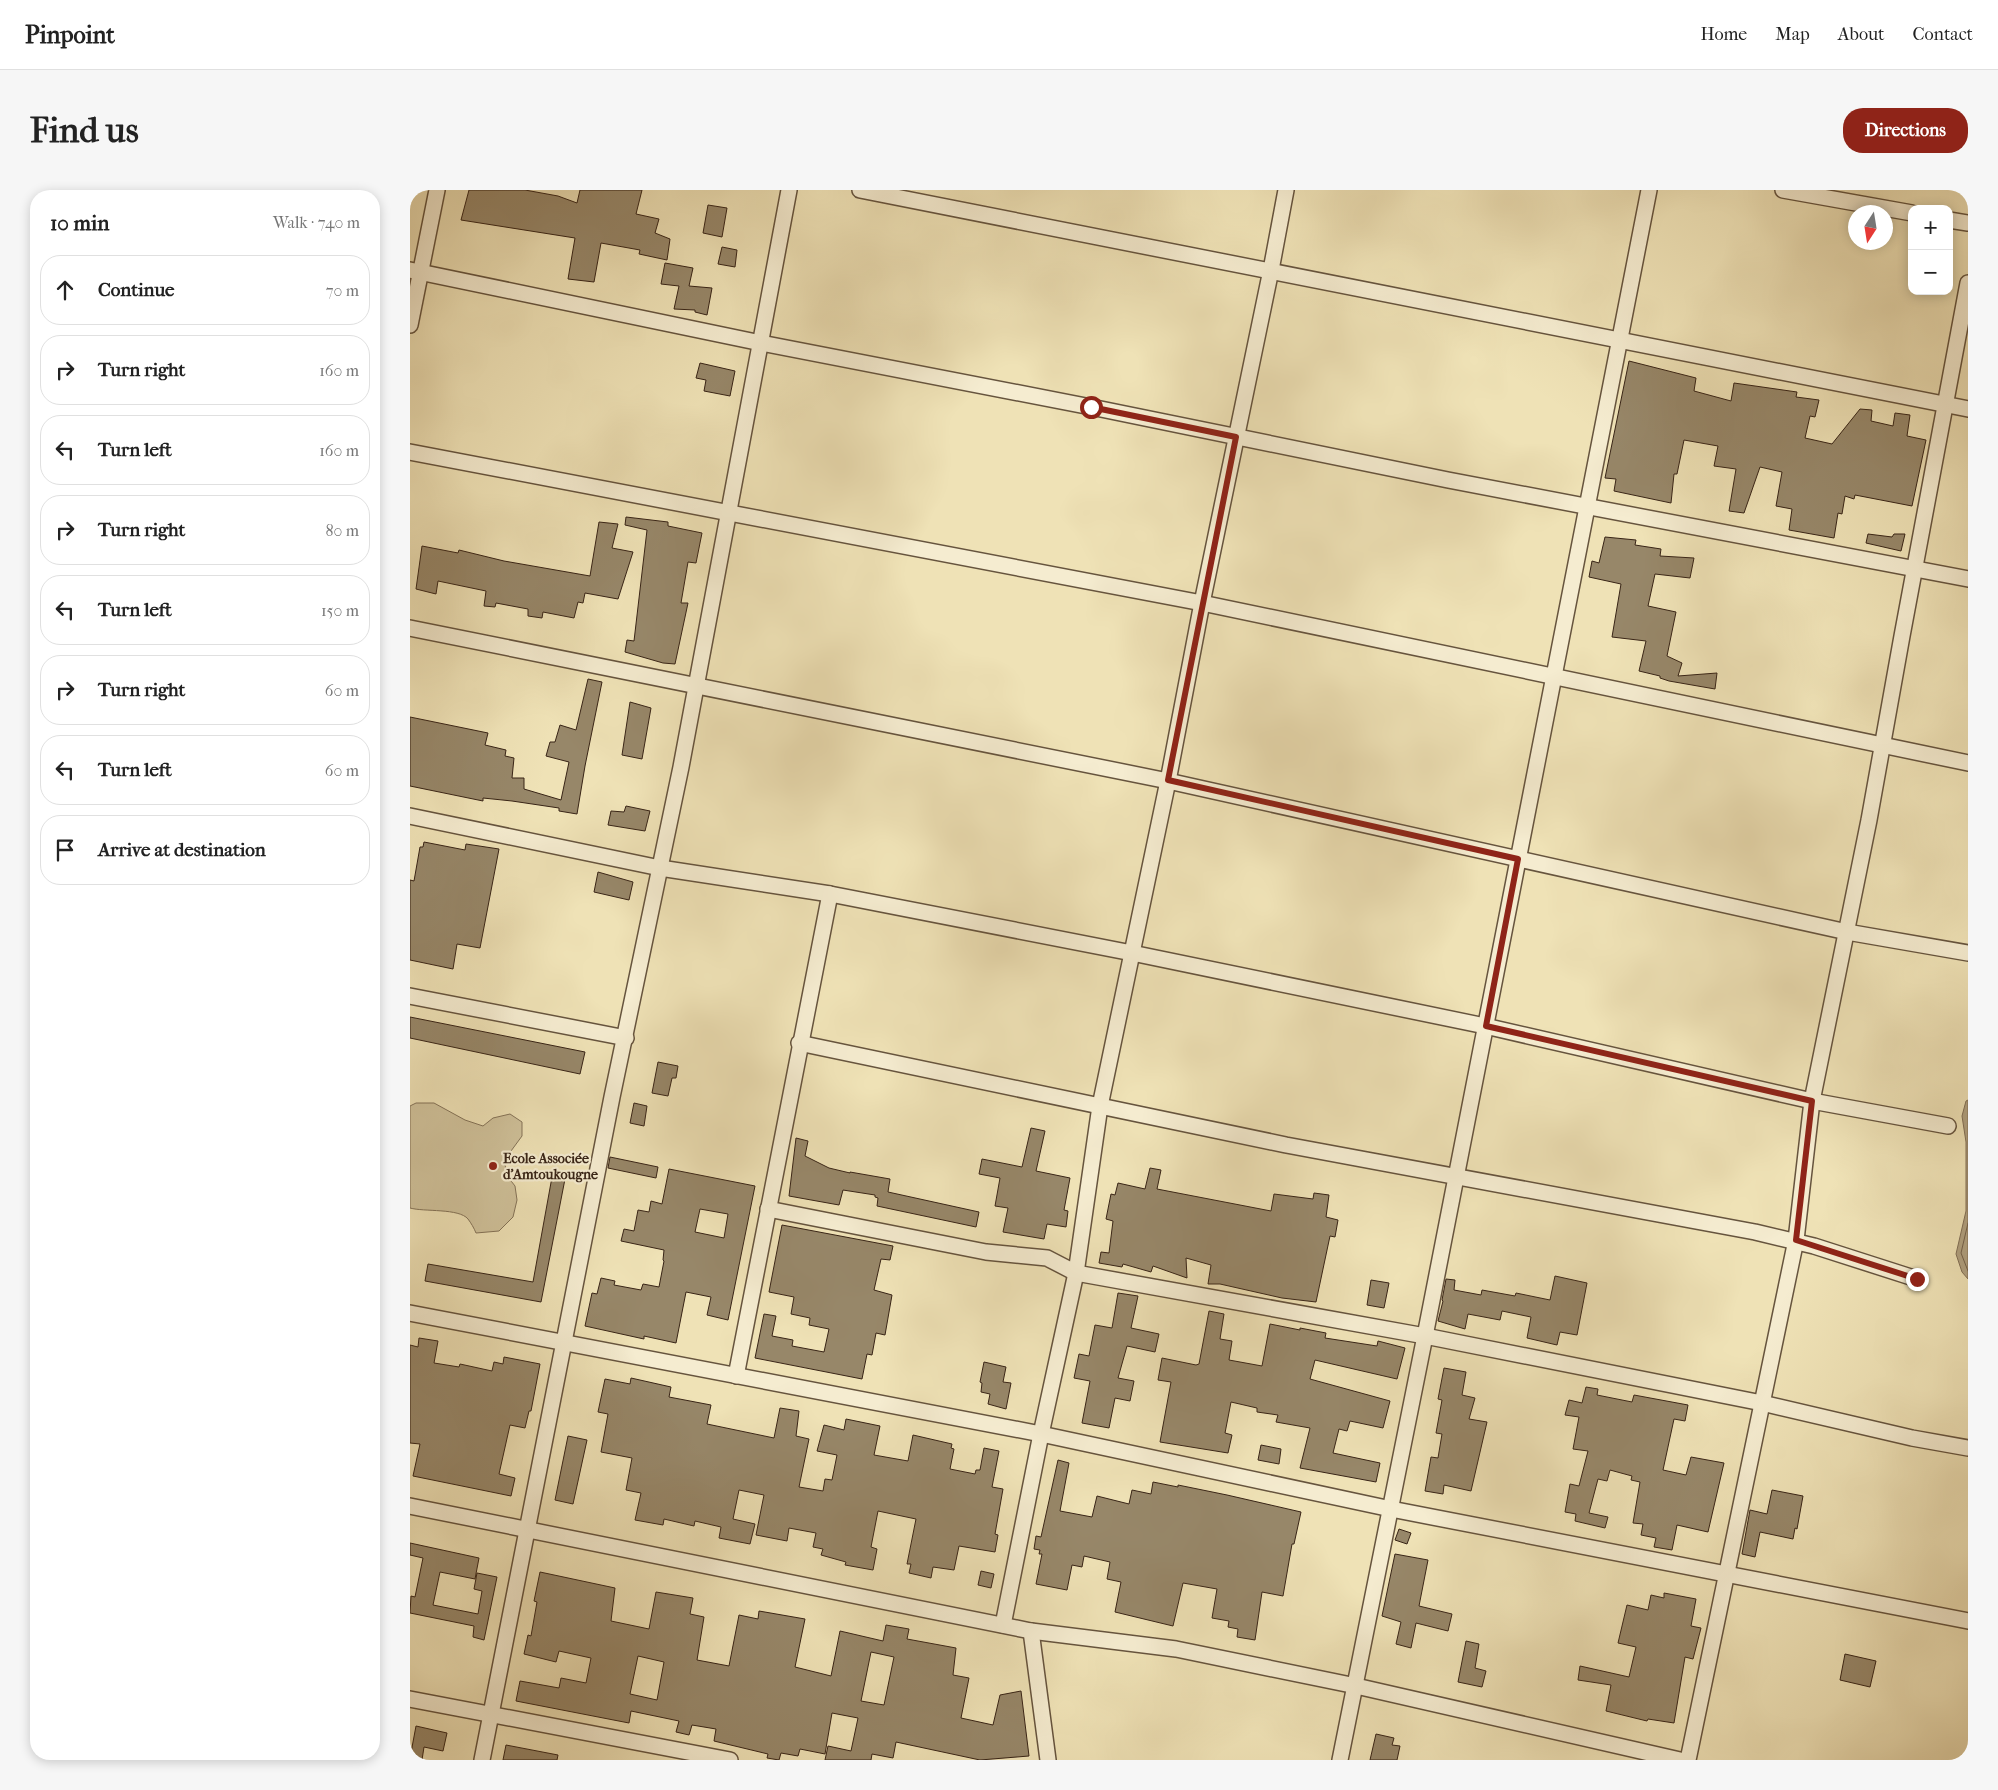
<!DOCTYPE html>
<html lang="en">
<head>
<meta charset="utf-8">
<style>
  :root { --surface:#fff; --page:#f6f6f6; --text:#222; --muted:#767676; --line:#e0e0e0; --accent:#8f2418 }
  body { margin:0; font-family:"IM FELL French Canon",serif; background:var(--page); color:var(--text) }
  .controls { position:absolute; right:15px; top:15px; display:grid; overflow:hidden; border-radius:10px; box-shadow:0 2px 12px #0003 }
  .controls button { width:45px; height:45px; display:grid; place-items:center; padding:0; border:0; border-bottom:1px solid var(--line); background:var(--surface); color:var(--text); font:25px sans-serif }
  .compass { position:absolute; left:1438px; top:15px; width:45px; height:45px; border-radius:50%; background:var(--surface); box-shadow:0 2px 12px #0003; rotate:192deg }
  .stop { position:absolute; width:15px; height:15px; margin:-11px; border:4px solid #8f2418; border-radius:50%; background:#fff }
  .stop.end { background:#8f2418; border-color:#fff; box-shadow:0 1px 5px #0008 }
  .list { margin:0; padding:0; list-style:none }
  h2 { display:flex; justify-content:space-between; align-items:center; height:65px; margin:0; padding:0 20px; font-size:21px }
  h2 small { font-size:16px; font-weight:400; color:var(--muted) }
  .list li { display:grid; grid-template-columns:32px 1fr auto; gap:15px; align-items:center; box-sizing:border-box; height:70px; margin:0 10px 10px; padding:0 10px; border:1px solid var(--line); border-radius:20px }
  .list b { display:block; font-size:19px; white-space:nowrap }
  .list em { font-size:16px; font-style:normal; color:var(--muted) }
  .icon { flex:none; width:28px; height:28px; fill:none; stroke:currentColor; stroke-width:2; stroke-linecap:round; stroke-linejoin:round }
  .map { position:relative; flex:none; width:1558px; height:1570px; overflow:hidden; border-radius:20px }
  header { display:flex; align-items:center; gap:30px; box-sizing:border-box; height:70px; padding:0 25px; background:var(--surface); border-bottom:1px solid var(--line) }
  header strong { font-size:24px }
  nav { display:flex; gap:28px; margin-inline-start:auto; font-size:18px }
  .intro { display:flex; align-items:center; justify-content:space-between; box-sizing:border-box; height:120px; padding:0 30px }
  h1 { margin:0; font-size:35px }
  .button { padding:12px 22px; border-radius:20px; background:var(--accent); color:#fff; font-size:18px; font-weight:700 }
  main { display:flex; gap:30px; padding:0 30px }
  aside { flex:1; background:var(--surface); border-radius:20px; box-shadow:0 2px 12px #0003 }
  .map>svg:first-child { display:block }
</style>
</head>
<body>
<header>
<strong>Pinpoint</strong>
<nav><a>Home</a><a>Map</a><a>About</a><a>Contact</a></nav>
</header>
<div class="intro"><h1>Find us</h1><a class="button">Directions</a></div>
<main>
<aside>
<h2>10 min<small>Walk · 740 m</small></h2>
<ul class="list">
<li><svg class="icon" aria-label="ahead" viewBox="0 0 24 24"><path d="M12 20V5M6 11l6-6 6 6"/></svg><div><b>Continue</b></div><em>70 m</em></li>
<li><svg class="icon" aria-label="right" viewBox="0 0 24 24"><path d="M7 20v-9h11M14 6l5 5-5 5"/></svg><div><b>Turn right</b></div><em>160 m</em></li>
<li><svg class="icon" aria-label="left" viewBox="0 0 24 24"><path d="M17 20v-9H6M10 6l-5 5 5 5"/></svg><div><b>Turn left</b></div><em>160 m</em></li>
<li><svg class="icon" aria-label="right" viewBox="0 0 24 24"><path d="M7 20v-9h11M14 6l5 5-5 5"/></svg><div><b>Turn right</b></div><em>80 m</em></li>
<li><svg class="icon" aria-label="left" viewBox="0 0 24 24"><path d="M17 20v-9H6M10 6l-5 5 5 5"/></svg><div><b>Turn left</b></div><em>150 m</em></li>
<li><svg class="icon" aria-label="right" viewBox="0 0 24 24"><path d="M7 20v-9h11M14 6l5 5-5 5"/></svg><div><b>Turn right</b></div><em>60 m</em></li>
<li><svg class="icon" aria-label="left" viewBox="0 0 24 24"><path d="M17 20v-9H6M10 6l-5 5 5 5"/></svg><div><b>Turn left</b></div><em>60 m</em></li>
<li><svg class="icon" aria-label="arrive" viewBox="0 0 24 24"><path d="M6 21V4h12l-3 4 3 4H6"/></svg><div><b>Arrive at destination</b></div></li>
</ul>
</aside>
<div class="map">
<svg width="1558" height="1570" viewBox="0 0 1558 1570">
  <rect width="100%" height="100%" fill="#efe2b6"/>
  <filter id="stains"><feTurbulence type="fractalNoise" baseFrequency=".004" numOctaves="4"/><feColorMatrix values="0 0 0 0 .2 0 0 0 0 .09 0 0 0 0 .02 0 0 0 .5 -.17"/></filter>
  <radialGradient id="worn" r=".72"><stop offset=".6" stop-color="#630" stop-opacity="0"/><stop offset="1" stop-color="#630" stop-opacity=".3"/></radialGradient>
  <path fill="#d0c29b" stroke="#847358" d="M6,913H24L55,930L73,936L83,928L100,924L112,932V946L101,961L95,975L98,987L105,996L107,1010L103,1027L89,1041L66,1043C64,1038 61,1033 58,1029C49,1018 14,1022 0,1018V916Z"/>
  <polygon fill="#b1a180" stroke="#816f56" points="1558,910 1558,1089 1552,1082 1546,1064 1556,1021 1556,952 1552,926 1556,911"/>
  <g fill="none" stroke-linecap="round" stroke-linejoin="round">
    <polyline stroke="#74624b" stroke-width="1" points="1558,1033 1551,1063 1558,1081"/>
  </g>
  <g fill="#978769" stroke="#382416" fill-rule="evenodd">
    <polygon points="59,0 115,0 148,6 167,13 170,0 232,0 226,24 249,29 245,43 260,49 257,70 229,64 230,60 191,53 184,92 158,89 165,48 51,30"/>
    <polygon points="298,15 317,18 312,47 293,43"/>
    <polygon points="312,57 327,60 325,77 308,74"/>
    <polygon points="255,73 283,78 279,96 302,98 297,125 285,122 285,120 264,119 269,96 251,94"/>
    <polygon points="1219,171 1286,188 1284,201 1321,211 1324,193 1387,202 1386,207 1409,210 1405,227 1400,226 1395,248 1422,254 1450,219 1462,220 1461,231 1483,236 1485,223 1500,225 1497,246 1516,250 1502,316 1445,305 1444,309 1435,306 1432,324 1428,323 1424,348 1379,340 1382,319 1366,316 1372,282 1350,277 1334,323 1319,321 1326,279 1304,276 1308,256 1274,250 1267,284 1264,284 1261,313 1204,301 1206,289 1195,288"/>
    <polygon points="290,173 325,181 320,206 294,201 296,190 286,188"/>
    <polygon points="216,327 258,332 258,336 292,343 286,373 278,372 271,413 278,413 265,474 253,473 215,462 217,450 224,451 237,340 215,335"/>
    <polygon points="189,332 208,334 202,358 223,362 208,409 175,403 173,413 168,412 164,428 133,422 132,428 118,426 118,419 86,413 85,417 74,416 76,401 28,391 26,404 6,399 12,356 48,363 49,360 94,371 180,386"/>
    <polygon points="1458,344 1482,347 1484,344 1495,344 1491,361 1456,353"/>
    <polygon points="1195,347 1226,350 1225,355 1251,359 1250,366 1284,368 1280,388 1245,384 1238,416 1266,422 1257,466 1272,473 1268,486 1307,483 1305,499 1259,491 1250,488 1250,486 1229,481 1236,451 1202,447 1211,394 1179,387 1182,371 1189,373"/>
    <polygon points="178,489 192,492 175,576 167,624 149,621 149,618 102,611 73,608 73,611 0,596 0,527 78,543 75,555 96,560 95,566 104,568 102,588 114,588 114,599 151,610 159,572 136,566 140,552 145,552 150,535 166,540"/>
    <polygon points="220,512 241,518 232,569 212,565"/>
    <polygon points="216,616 240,621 235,641 198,635 201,621 214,622"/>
    <polygon points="14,652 55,660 56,654 89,659 70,758 47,754 43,779 0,770 0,690 4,691 10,657 13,657"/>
    <polygon points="188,682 223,692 219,710 184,702"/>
    <polygon points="0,827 175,862 170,884 0,848"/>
    <polygon points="248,872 268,876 266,888 262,888 258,906 242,903"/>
    <polygon points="224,913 237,916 234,936 220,933"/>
    <polygon points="621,938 635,941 626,981 660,988 654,1020 658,1021 656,1037 637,1034 634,1049 593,1042 598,1018 585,1016 590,988 569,984 572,969 612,977"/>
    <polygon points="386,948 398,951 395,966 419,978 440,983 440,982 480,989 478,1002 569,1022 566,1037 467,1016 468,1008 465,1007 465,1005 433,1000 429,1015 379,1006"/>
    <polygon points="200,967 248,977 246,988 198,978"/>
    <polygon points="740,978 751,980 747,999 861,1021 864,1004 903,1009 904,1003 919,1005 916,1027 928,1030 925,1047 920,1046 906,1112 872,1108 810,1094 798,1094 801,1075 776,1068 777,1088 743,1076 741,1082 713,1074 712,1077 689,1073 691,1062 699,1063 703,1031 696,1029 701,1004 705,1005 708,993 735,999"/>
    <path d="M259,979L345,996L318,1130L297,1125L301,1107L276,1102L266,1153L234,1146V1149L175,1136L182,1103L187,1104L191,1088L205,1091L204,1095L231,1100L233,1094L249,1097L254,1071L253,1070L254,1060L211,1051L214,1039L224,1041L228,1020L239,1022L241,1011L252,1014ZM290,1019L318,1024L314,1048L285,1042Z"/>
    <polygon points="142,987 155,989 131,1112 15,1091 18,1074 123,1092"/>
    <polygon points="372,1035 483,1056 480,1070 471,1069 464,1100 482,1105 475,1145 466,1143 462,1165 457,1164 452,1189 345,1168 354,1124 366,1126 362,1146 383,1150 382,1156 414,1162 419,1139 399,1135 400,1128 381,1124 384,1107 359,1102"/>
    <polygon points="1145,1086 1177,1093 1167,1145 1150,1142 1147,1155 1117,1148 1121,1127 1092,1121 1090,1130 1058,1124 1055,1139 1028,1131 1033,1111 1032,1110 1036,1089 1045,1090 1044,1100 1071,1105 1072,1100 1105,1106 1106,1103 1140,1110"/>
    <polygon points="961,1090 979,1093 974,1118 957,1115"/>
    <polygon points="708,1103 728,1106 721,1138 749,1144 745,1162 717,1156 708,1188 724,1191 720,1211 705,1208 699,1238 672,1233 680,1191 664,1188 669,1164 679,1166 685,1135 702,1138"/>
    <polygon points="799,1121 814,1124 810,1149 822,1151 819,1170 852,1176 860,1134 890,1140 890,1138 916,1143 915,1148 967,1156 968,1151 995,1158 987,1189 905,1170 900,1189 980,1211 973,1238 940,1231 937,1241 929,1239 923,1263 970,1273 966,1292 890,1278 900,1238 866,1232 868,1225 847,1222 847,1218 821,1212 815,1243 822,1245 818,1263 750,1252 761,1192 748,1190 752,1168 786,1175 789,1174"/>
    <polygon points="9,1148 28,1151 24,1173 49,1177 50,1174 82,1181 84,1172 93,1174 94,1167 130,1174 121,1221 119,1221 115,1238 100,1235 89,1284 105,1288 101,1306 3,1286 10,1254 0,1253 0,1155 8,1157"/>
    <polygon points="574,1172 596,1177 593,1192 601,1193 596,1219 578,1214 580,1204 571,1202 572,1193 570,1192"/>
    <polygon points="1034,1178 1056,1182 1052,1205 1065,1208 1059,1229 1077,1232 1061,1301 1034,1295 1033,1304 1015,1301 1021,1267 1028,1268 1032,1244 1026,1243 1032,1210 1028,1209"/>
    <polygon points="221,1188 261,1197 259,1207 301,1215 297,1234 364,1248 370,1218 389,1221 386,1246 399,1249 389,1297 413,1301 415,1289 422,1290 427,1265 407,1261 414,1235 434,1240 436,1229 470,1236 464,1265 498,1271 503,1245 542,1254 541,1258 544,1259 540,1279 565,1284 566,1280 570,1280 574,1258 589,1261 582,1297 593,1299 585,1344 588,1345 585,1362 549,1356 544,1380 523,1377 521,1388 499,1383 501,1374 497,1374 506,1329 468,1321 461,1357 467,1359 463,1380 435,1375 436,1372 411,1365 413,1359 403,1357 406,1343 379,1338 377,1351 346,1345 354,1305 329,1300 323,1329 345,1334 340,1354 309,1348 311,1337 285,1331 284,1336 254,1329 253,1335 225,1330 231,1303 216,1300 222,1268 191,1262 198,1224 188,1222 195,1189 220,1194"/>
    <polygon points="1176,1197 1188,1199 1187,1205 1222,1212 1224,1205 1278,1215 1275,1231 1264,1229 1253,1280 1276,1285 1281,1267 1314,1273 1298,1342 1267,1335 1262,1360 1244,1357 1246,1348 1231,1345 1233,1334 1223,1333 1230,1292 1221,1290 1222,1286 1200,1280 1197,1291 1188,1289 1179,1323 1198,1327 1195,1338 1165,1331 1166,1324 1155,1322 1160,1294 1169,1296 1178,1261 1163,1259 1169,1227 1155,1225 1159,1210 1172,1213"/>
    <polygon points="158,1246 177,1250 163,1314 145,1310"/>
    <polygon points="851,1255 871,1259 869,1274 848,1270"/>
    <polygon points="648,1270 659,1273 650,1321 682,1327 687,1306 719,1314 722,1300 741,1304 743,1292 768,1297 768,1295 817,1305 891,1322 884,1354 882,1354 873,1406 852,1402 845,1450 827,1447 828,1439 818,1437 819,1431 802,1428 807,1399 773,1393 763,1436 705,1422 711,1392 697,1389 700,1372 674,1366 672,1377 662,1375 657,1400 626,1394 632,1364 629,1364 630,1360 624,1359 626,1346 631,1347"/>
    <polygon points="1362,1300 1393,1306 1387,1339 1385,1338 1383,1349 1350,1342 1345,1367 1332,1364 1340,1320 1357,1324"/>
    <polygon points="989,1339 1001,1343 997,1354 985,1350"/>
    <polygon points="0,1353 69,1368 65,1389 30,1382 23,1415 68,1424 72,1401 64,1399 67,1383 87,1387 74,1450 63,1447 64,1436 0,1423 1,1406 5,1407 13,1368 0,1365"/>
    <polygon points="985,1364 1018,1370 1009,1416 1042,1424 1038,1441 1006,1433 1001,1458 986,1454 991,1432 972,1426"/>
    <polygon points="571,1381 584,1384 581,1398 568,1395"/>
    <path d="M130,1382L205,1398L201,1431L239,1439L246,1402L283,1408L280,1424L294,1427L287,1470L319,1476L329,1425L348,1429L349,1421L395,1429L385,1477L421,1486L430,1441L473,1451L476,1435L499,1439L497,1449L546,1458L543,1485L559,1488L551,1528L583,1535L590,1505L611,1501L619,1566L570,1570L486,1552L483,1568L462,1564L461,1570H415L418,1556L441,1561L448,1528L422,1523L415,1564L390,1559L388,1566L371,1563L369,1570L357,1568L358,1564L304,1551L306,1539L282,1535L279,1545L266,1542L269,1531L221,1521L219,1533L106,1511L110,1491L149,1498L151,1488L176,1493L181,1468L149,1461L146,1472L114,1464L118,1445L121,1446L127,1412L124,1411ZM461,1462L484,1467L474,1515L451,1511ZM228,1466L254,1472L247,1510L220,1504Z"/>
    <polygon points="1254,1403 1286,1409 1281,1436 1291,1438 1283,1469 1275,1467 1264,1533 1238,1529 1237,1531 1196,1521 1201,1495 1168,1490 1170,1476 1219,1487 1226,1457 1208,1453 1217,1415 1238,1420 1241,1405 1254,1408"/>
    <polygon points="1056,1451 1069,1454 1065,1478 1076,1481 1072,1497 1048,1492"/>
    <polygon points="1435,1464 1466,1471 1460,1497 1430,1490"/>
    <polygon points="6,1536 37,1543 33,1561 14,1557 12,1570 0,1568"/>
    <polygon points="966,1544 984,1548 982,1555 990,1556 987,1570 960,1570"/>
    <polygon points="96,1555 148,1565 147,1570 93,1570"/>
  </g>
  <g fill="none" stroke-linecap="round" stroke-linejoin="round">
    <defs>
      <g id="minor">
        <polyline points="450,0 1558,219"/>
        <polyline points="1373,0 1502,23"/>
        <polyline points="1539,30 1558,33"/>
        <polyline points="0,80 351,153 681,217 1038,290 1558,389"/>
        <polyline points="0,135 27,0"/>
        <polyline points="0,262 792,413 1558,573"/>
        <polyline points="0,438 758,591 1437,742 1558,763"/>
        <polyline points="0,626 250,678 420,704 722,763 1075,836 1402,911 1538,936"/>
        <polyline points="0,806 216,848"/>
        <polyline points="389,853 876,955 1345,1042 1404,1056 1507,1089"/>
        <polyline points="358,1019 576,1062 637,1068 666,1083 1015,1146 1352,1213 1502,1248 1558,1258"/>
        <polyline points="0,1123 631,1244 981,1319 1558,1431"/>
        <polyline points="326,1186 420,704"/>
        <polyline points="0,1316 621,1441 766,1459 946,1496 1270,1570"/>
        <polyline points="593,1435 631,1244 666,1083 690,916 758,591 792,413 861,80 876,0"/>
        <polyline points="621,1441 638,1570"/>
        <polyline points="0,1509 320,1570"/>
        <polyline points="72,1570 202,907 271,577 379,0"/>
        <polyline points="930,1570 1015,1146 1239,0"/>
        <polyline points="1278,1570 1386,1050 1402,911 1459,630 1492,446 1558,93"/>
      </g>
    </defs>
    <use href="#minor" stroke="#66543e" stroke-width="18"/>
    <use href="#minor" stroke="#f5ecd0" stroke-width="15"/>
  </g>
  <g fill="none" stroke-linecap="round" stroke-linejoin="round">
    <polyline stroke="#8f2418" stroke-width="6" points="681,217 826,247 758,590 1108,669 1076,836 1402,911 1386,1050 1507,1089"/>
  </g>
  <circle fill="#8f2418" stroke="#f5ecd0" stroke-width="2" cx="83" cy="976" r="5"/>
  <g text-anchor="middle" stroke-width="4.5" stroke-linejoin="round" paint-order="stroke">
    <g font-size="14" font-weight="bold" fill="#382416" stroke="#f5ecd0" text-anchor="start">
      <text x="93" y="973">Ecole Associée<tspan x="93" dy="16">d'Amtoukougne</tspan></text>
    </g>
  </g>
  <rect width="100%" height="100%" filter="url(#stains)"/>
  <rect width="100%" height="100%" fill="url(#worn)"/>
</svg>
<div class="controls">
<button>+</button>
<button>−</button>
</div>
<svg class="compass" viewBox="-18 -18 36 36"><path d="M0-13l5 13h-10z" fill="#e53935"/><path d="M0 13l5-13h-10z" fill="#767676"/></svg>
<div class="stop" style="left:681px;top:217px"></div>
<div class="stop end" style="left:1507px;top:1089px"></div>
</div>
</main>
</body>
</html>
